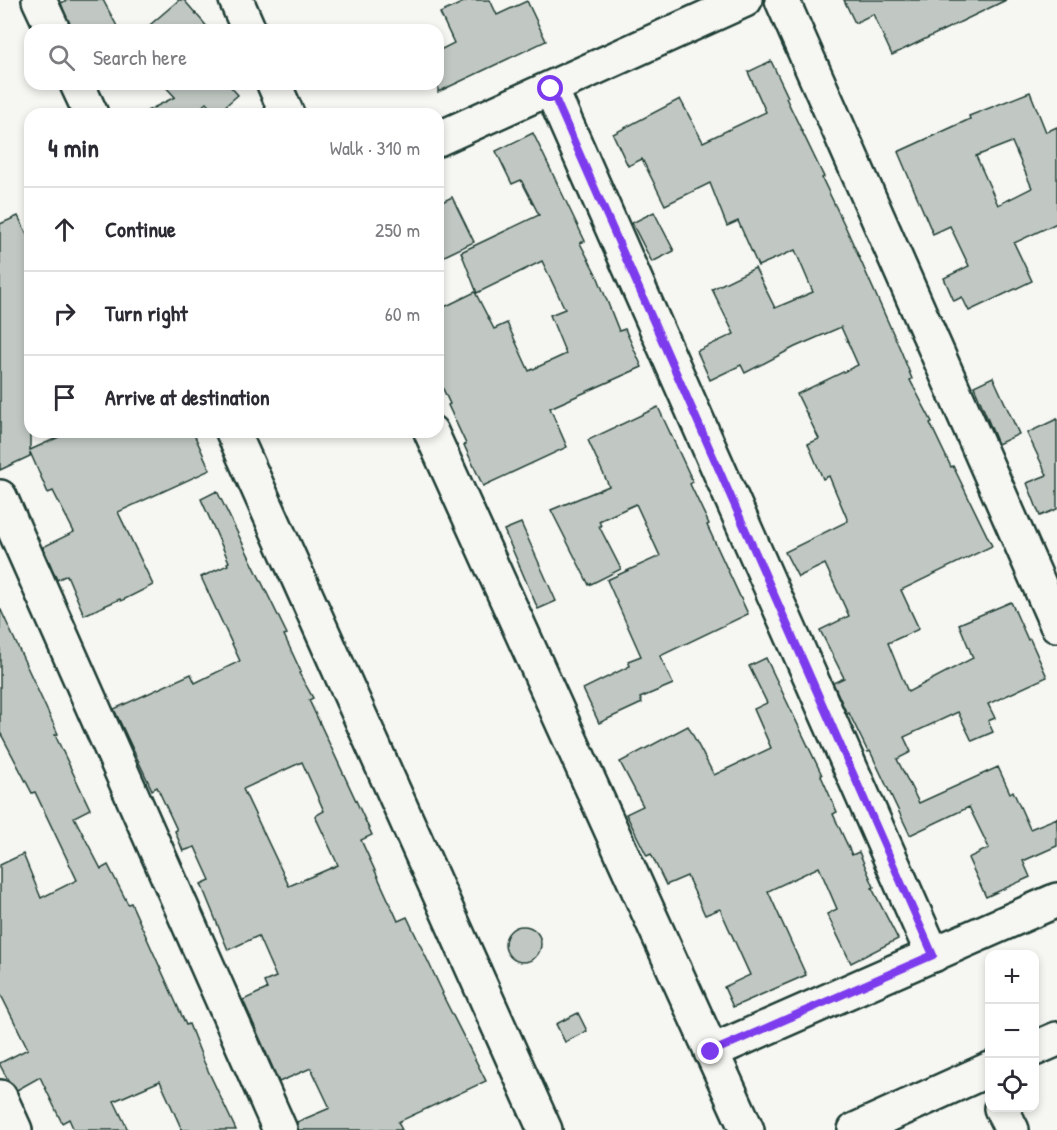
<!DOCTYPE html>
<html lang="en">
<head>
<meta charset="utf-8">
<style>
  :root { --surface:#fff; --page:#f2f2f3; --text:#2b2b33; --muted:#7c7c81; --line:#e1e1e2 }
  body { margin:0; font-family:"Patrick Hand",sans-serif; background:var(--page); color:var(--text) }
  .controls { position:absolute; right:18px; bottom:18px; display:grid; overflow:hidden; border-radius:12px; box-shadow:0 3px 9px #0003 }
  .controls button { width:54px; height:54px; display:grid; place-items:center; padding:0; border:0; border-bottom:2px solid var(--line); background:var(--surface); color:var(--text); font:30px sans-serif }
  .stop { position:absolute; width:18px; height:18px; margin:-14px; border:4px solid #7c3aed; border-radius:50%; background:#fff }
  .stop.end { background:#7c3aed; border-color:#fff; box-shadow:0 2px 6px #0008 }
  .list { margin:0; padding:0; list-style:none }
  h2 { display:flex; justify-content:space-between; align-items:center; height:78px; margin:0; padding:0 24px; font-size:26px }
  h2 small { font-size:20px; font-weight:400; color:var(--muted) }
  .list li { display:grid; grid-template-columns:39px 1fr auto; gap:18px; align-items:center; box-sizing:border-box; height:84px; padding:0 24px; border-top:2px solid var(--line) }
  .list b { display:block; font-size:22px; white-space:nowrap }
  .list em { font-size:20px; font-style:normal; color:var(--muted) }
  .icon { flex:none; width:33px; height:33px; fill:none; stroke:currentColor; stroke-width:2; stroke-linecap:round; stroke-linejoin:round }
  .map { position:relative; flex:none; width:1057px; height:1130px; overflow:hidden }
  .search { position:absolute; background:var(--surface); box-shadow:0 3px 9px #0003; left:24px; top:24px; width:420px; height:66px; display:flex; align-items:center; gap:15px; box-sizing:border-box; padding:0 21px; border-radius:18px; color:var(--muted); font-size:22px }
  .panel { position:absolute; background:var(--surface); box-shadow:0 3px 9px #0003; left:24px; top:108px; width:420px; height:330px; border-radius:18px }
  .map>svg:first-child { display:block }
</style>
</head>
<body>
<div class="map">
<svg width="1057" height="1130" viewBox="0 0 1057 1130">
  <rect width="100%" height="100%" fill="#f6f6f2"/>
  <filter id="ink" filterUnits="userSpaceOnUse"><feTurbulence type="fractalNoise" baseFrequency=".0167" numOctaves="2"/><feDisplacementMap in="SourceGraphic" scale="12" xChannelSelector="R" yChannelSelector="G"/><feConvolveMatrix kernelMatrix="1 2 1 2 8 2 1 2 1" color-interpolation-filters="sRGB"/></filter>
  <g filter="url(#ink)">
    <g fill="#c1c8c3" stroke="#1f3d34" stroke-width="1.5" fill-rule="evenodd">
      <polygon points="67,0 103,0 119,30 71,30 61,3"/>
      <polygon points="179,0 184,0 210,30 144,30"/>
      <polygon points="468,0 490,0 497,15 527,1 546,41 438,92 438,51 454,43 440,13"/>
      <polygon points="844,0 1006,0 892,55 873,14 855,23"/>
      <polygon points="771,61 788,97 786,98 824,177 822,178 846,228 901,351 912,379 910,380 932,422 930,423 951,467 953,466 992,546 901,590 919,629 888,643 908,692 973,658 959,624 1011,602 1028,640 1030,639 1047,677 988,704 995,718 988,721 993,732 972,741 958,712 904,737 911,752 897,759 919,803 998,767 1010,793 1013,791 1030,829 1057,818 1057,846 1023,861 1030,877 986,897 968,858 989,848 969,807 910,835 870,751 868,752 849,713 847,714 833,683 844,678 820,630 849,616 825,564 798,577 785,552 848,521 829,476 823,479 808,444 819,439 797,394 858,365 841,327 795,347 745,373 741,365 710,380 697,351 734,334 712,289 755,268 775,308 813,292 795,250 758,266 738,221 727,226 710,183 665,205 642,159 628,166 613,134 680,99 703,142 766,112 748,72"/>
      <polygon points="163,84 228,84 238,95 216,114 206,103 193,114 141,114 175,97"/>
      <path d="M1030,92L1046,132L1057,127V223L1014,243L1032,281L969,311L962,297L954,301L944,278L969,266L950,226L933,234L898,152L970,119L969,116ZM1012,142L1032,188L998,205L976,156Z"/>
      <polygon points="533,133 585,241 580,243 598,278 619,331 625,329 642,367 550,408 567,447 483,486 464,445 466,444 448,405 450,404 438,378 438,310 475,292 494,329 507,323 529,371 566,354 550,315 565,309 542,261 477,293 461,252 539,215 521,180 512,184 496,151"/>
      <polygon points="452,197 474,242 438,259 438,204"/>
      <polygon points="654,212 674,251 652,262 632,223"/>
      <polygon points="18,216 30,240 30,450 70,432 193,432 210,470 118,512 153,585 121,601 120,599 84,615 67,575 57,580 43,547 74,532 53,491 48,493 30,452 30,456 0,470 0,224"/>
      <polygon points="993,377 1019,434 998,444 974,386"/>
      <polygon points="658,407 693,482 690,484 709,524 707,525 748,614 660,656 673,684 640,698 642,703 599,723 583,689 630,666 628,661 641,656 607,580 660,556 636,504 599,521 601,526 599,526 621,569 589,585 551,510 609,486 588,440"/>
      <polygon points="1057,419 1057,509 1040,516 1027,483 1047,475 1027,433"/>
      <path d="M217,491L287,634L284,635L301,672L299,673L313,698L309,700L372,835L361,840L398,921L407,917L443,993L442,994L486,1081L398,1122L402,1130H298L297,1122L330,1108L311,1068L279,1082L243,1000L267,989L264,982L276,977L258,936L228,950L201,884L210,880L195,847L183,851L175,831L177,830L157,787L152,790L114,709L191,674L195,683L240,661L201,577L228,565L227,563L229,562L201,499ZM302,762L324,811L315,816L338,865L289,886L243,789Z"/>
      <polygon points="521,523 556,601 538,609 504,530"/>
      <polygon points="0,608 58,734 55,735 90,809 74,817 101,869 108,865 128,904 131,903 186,1025 189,1024 204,1062 236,1130 182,1130 160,1081 114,1101 128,1130 74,1130 69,1119 62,1123 40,1077 17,1090 8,1080 0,1065 0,1063 28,1049 0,993 0,865 23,854 41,898 77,880 35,792 32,793 0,732"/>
      <polygon points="766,658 822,775 821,776 837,812 833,814 852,855 859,852 874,887 872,888 898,939 851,963 827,914 837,909 819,867 768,891 806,975 733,1007 724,987 750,975 720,909 705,915 687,876 666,885 651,854 647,856 626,814 643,806 620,762 688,726 714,775 771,748 754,709 767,703 749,666"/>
      <circle cx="523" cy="944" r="18"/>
      <polygon points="578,1013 587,1031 565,1042 556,1024"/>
    </g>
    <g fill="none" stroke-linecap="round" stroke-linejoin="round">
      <defs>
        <g id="minor">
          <polyline points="39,0 53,30"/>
          <polyline points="236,0 249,30"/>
          <polyline points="782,0 1057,625"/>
          <polyline points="77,84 91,114"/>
          <polyline points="274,84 287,114"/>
          <polyline points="551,89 933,955"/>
          <polyline points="438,139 745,0"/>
          <polyline points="233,432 545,1130"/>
          <polyline points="431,432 747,1130"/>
          <polyline points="0,497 280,1130"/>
          <polyline points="1034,1049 1057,1039"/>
          <polyline points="711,1052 1057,900"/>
          <polyline points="0,1097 15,1130"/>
          <polyline points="1001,1108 1012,1130"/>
          <polyline points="855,1130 990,1069"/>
        </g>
      </defs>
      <use href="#minor" stroke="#1f3d34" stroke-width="38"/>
      <use href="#minor" stroke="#f6f6f2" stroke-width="33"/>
    </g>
  </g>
  <g fill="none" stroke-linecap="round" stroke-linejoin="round" filter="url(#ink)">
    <polyline stroke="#7c3aed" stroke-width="8" points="551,89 933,955 711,1052"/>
  </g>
</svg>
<div class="controls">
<button>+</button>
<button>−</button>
<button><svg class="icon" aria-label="locate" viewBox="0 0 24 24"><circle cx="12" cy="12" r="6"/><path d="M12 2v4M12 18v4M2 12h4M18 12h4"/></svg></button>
</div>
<div class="stop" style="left:551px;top:89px"></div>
<div class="stop end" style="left:711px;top:1052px"></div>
<div class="search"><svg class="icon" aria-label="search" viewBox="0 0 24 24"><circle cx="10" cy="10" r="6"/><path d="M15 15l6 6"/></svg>Search here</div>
<section class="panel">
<h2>4 min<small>Walk · 310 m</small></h2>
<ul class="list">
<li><svg class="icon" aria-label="ahead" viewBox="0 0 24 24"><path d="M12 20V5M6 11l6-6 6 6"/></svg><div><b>Continue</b></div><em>250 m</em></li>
<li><svg class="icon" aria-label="right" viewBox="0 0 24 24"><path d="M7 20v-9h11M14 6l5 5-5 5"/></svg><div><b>Turn right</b></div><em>60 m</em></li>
<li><svg class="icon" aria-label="arrive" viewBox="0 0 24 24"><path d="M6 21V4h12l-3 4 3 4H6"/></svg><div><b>Arrive at destination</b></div></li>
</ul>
</section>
</div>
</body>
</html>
